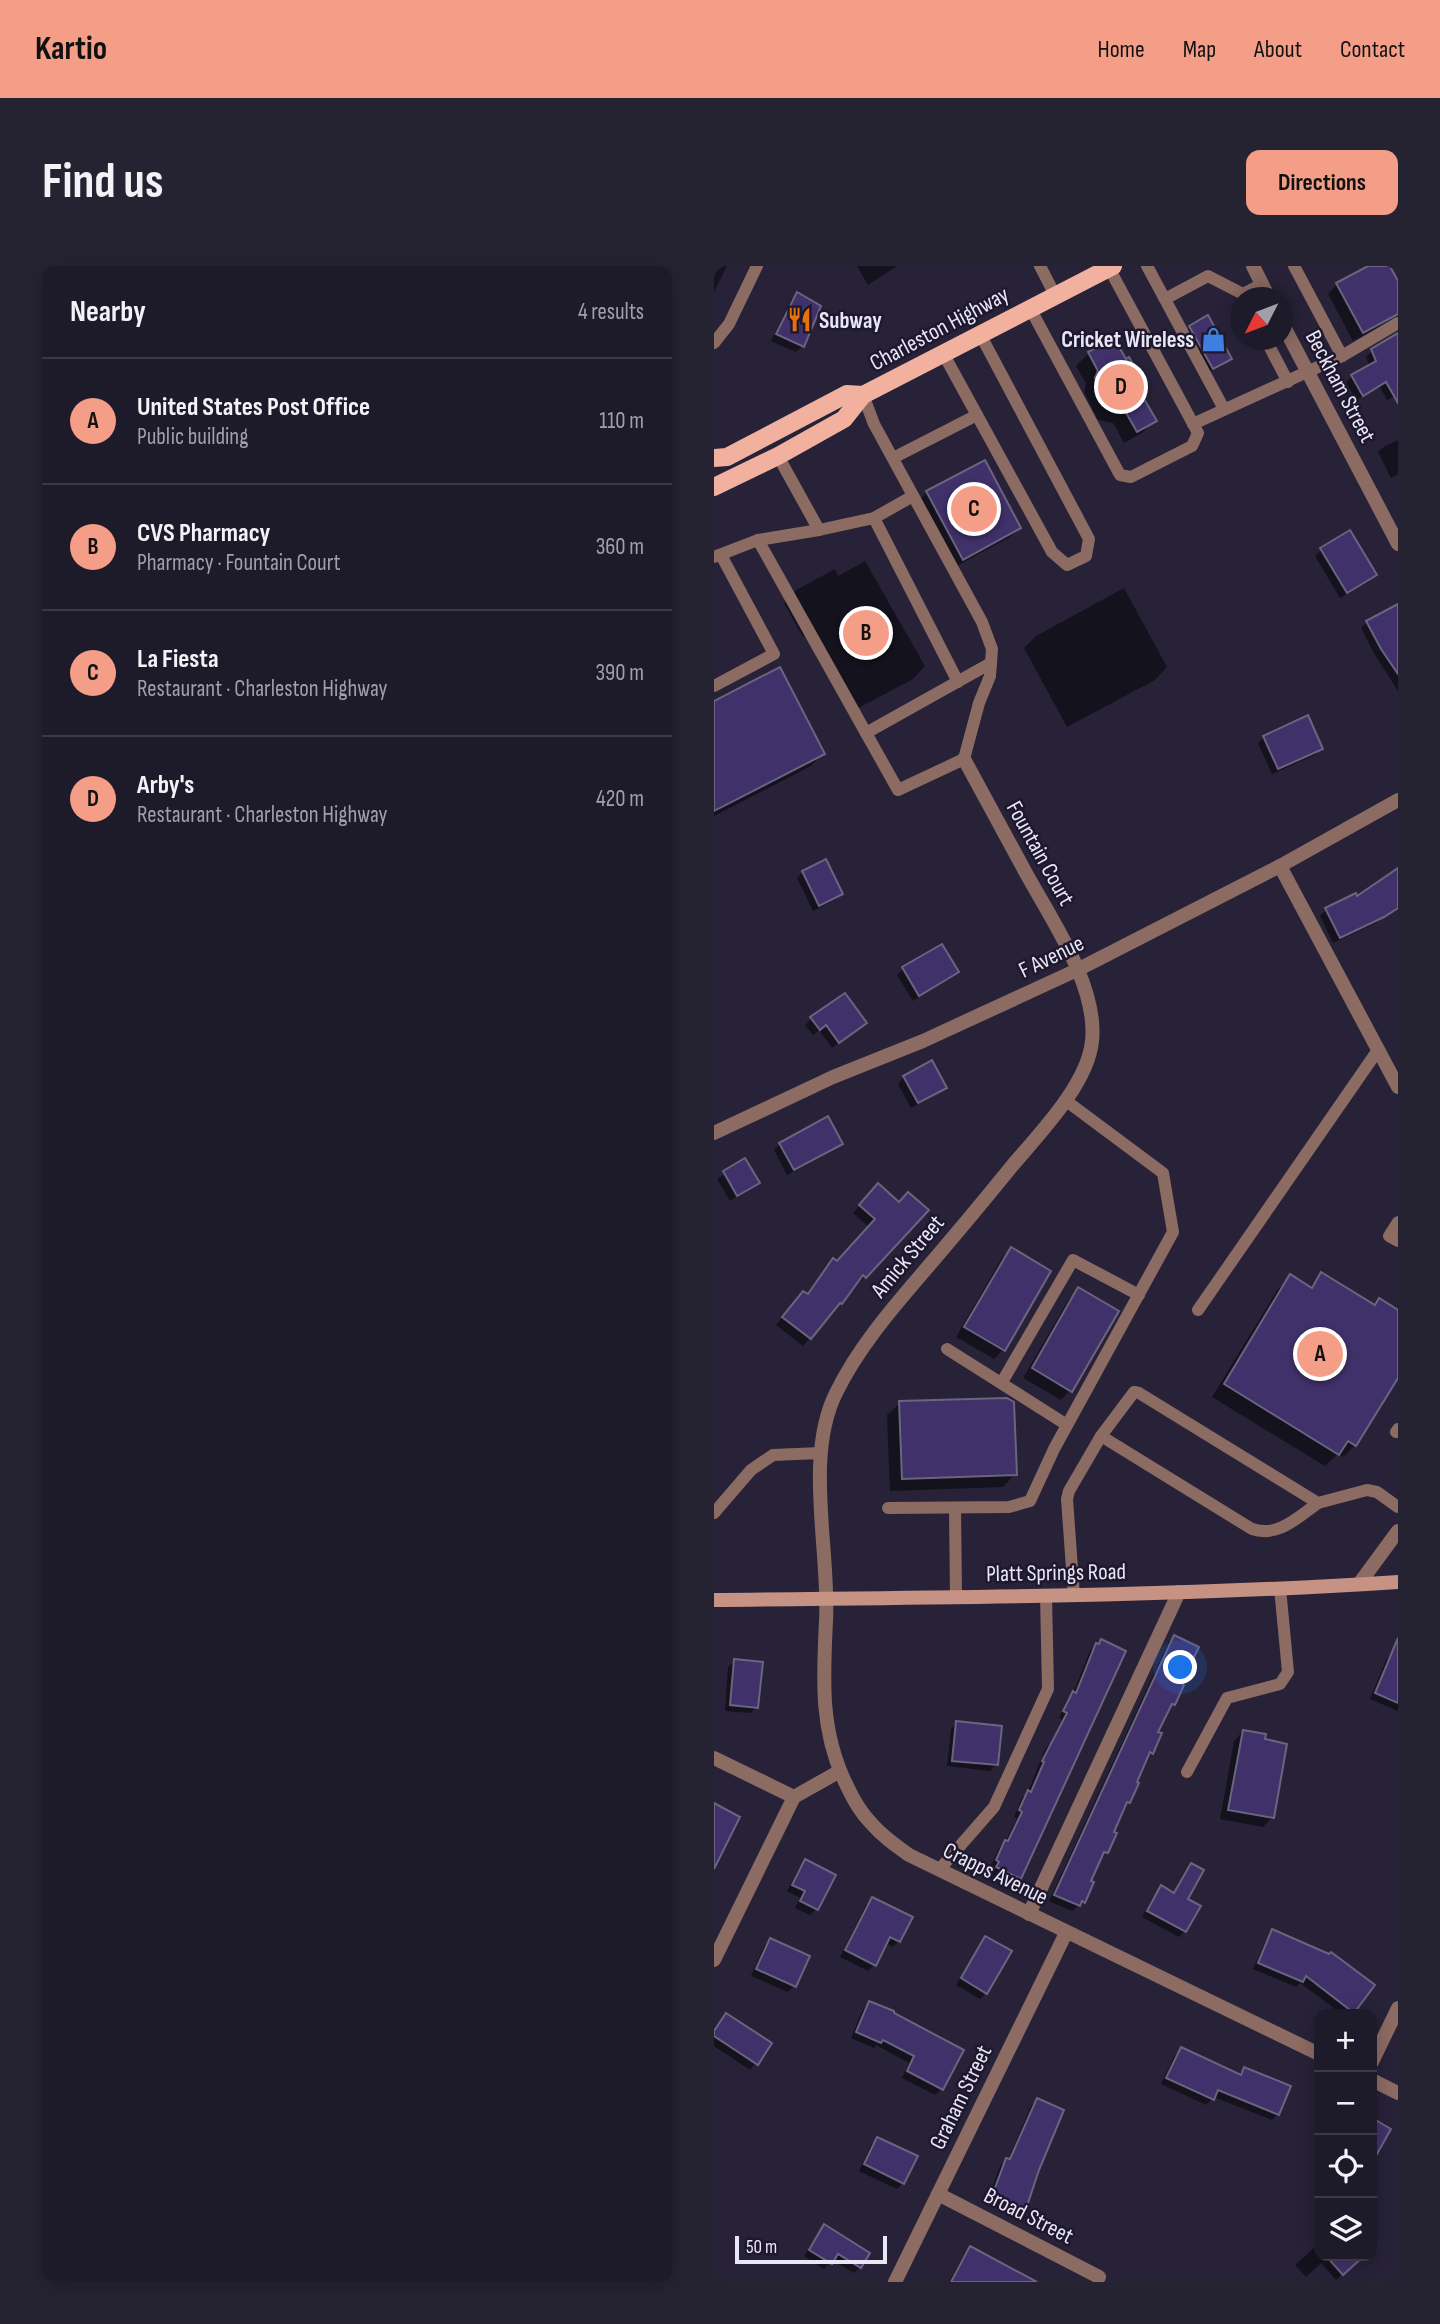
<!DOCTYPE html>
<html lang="en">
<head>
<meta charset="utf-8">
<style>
  :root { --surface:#1d1a2a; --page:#252332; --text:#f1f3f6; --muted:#a0a1a8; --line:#3b3847; --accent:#f49e88 }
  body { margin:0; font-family:"Sofia Sans Condensed",sans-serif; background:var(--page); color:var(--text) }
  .controls { position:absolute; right:21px; bottom:21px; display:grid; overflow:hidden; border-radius:14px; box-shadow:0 4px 18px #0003 }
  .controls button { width:63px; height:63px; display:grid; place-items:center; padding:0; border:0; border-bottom:2px solid var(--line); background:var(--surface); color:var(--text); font:35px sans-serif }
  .compass { position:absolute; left:516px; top:21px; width:63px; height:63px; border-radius:50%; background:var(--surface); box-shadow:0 4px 18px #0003; rotate:228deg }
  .scale { position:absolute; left:21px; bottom:18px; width:152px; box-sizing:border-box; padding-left:7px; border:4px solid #e9e6f5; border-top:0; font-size:19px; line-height:24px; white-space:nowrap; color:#e9e6f5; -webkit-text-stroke:5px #1e182e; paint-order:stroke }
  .you { position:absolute; left:467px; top:1402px; width:24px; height:24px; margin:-18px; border:5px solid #fff; border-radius:50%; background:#1a73e8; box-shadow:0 0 0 10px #1a73e833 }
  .badge { display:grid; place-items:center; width:46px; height:46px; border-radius:50%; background:var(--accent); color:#111; font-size:23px; font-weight:700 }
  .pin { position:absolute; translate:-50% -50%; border:4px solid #fff; box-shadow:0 2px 7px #0006 }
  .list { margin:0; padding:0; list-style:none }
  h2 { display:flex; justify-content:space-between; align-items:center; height:91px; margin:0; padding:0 28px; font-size:30px }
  h2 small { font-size:23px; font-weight:400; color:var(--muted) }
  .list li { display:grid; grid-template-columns:46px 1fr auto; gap:21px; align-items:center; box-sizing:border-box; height:126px; padding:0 28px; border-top:2px solid var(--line) }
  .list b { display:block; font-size:26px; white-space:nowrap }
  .list p { margin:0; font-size:23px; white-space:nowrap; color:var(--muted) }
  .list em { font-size:23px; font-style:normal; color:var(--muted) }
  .icon { flex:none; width:38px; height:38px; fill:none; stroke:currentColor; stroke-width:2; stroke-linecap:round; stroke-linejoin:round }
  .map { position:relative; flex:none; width:684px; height:2016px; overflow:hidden; border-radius:14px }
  header { display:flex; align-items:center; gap:42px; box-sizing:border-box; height:98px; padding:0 35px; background:var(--accent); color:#111 }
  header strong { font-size:33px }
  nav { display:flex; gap:38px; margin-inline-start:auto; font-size:24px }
  .intro { display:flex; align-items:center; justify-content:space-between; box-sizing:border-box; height:168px; padding:0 42px }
  h1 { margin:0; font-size:49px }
  .button { padding:18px 32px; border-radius:14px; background:var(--accent); color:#111; font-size:24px; font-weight:700 }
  main { display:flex; gap:42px; padding:0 42px }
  aside { flex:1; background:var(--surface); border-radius:14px; box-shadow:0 4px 18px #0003 }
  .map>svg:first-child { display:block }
</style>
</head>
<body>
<header>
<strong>Kartio</strong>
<nav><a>Home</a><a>Map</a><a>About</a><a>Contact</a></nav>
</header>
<div class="intro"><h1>Find us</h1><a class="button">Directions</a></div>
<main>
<aside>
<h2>Nearby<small>4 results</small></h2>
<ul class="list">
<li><span class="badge">A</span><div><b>United States Post Office</b><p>Public building</p></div><em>110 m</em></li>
<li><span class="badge">B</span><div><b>CVS Pharmacy</b><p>Pharmacy · Fountain Court</p></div><em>360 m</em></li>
<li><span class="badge">C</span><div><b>La Fiesta</b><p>Restaurant · Charleston Highway</p></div><em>390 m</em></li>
<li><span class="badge">D</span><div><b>Arby's</b><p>Restaurant · Charleston Highway</p></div><em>420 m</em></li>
</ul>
</aside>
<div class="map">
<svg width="684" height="2016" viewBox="0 0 684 2016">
  <rect width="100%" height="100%" fill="#272238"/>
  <g fill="#0007">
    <polygon points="0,0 13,0 0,26"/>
    <polygon points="143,0 183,0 154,19"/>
    <polygon points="658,0 674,0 684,19 684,43 664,61 639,75 614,28 623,18"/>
    <polygon points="83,28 88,80 82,86 57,75 77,34"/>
    <polygon points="476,61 516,92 510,98 492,108 470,67"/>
    <polygon points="683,69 684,128 673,134 666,121 642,134 632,116 638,110 656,100 652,91 659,84"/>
    <polygon points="399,74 440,154 428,167 410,177 399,157 384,154 370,126 372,118 362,100 375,87"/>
    <polygon points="684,174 684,208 677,212 664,186 671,180"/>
    <polygon points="213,226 305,262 296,271 239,302 204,236"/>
    <polygon points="607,284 661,309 655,315 626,332 601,290"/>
    <polygon points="151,295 211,400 199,413 137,446 94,368 89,371 70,337 82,324 121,303 124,310"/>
    <polygon points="410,322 453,401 441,414 353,461 310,382 322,370"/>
    <polygon points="680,342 684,351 684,425 661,389 647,362 653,356"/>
    <polygon points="0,437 109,488 97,500 0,550"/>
    <polygon points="550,471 607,483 601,489 558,508 544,477"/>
    <polygon points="89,606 127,628 121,634 99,645 83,612"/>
    <polygon points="684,609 684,642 662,657 619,677 606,650 612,644 642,632"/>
    <polygon points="189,703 243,705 237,712 199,735 183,709"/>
    <polygon points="97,753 144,763 118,782 105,764 99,769 91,759"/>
    <polygon points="190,811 231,821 224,827 197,842 184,818"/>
    <polygon points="66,878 127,878 121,884 73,909 60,884"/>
    <polygon points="31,894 44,916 16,935 3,913"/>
    <polygon points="157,927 185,938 151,1011 143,1017 127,1037 118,1044 89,1080 62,1059 82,1034 92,1030 112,1002 119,995 122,997 155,961 139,947"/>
    <polygon points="297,983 289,1084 280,1093 242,1071 288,992"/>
    <polygon points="608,1009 659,1040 665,1034 684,1046 684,1059 681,1064 684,1066 684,1108 641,1179 629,1191 624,1188 611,1200 498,1131 564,1023 577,1011 595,1022"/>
    <polygon points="365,1024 357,1124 347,1134 309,1112 355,1033"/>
    <polygon points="186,1137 301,1208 289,1221 176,1225 173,1149"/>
    <polygon points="460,1371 465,1418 460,1438 454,1444 442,1467 438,1487 431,1494 415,1536 408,1543 392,1586 385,1593 375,1616 369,1636 358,1645 335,1635 454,1377"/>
    <polygon points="382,1379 306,1612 299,1618 277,1608 280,1602 277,1600 285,1582 292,1575 303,1552 300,1551 308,1532 314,1526 331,1483 337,1477 348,1453 345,1452 353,1433 359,1427 376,1385"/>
    <polygon points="678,1388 684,1390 684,1445 656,1433 672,1394"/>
    <polygon points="21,1395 43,1441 36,1447 11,1445 14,1401"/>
    <polygon points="243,1457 282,1498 276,1505 233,1500 237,1463"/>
    <polygon points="529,1465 558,1552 549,1561 506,1553 520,1475"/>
    <polygon points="91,1595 119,1609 102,1643 96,1649 81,1642 86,1632 73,1625 85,1602"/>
    <polygon points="477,1599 472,1634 471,1665 465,1671 428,1651 441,1628 447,1622 459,1628 471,1605"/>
    <polygon points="158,1633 185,1675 179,1681 171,1677 160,1699 154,1705 126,1691 152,1639"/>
    <polygon points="559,1666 638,1746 636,1748 628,1748 586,1717 582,1721 539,1703 553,1672"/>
    <polygon points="272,1672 272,1727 266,1733 242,1719 266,1678"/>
    <polygon points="56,1674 80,1720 74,1726 37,1710 50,1680"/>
    <polygon points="155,1737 178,1746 227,1823 221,1829 188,1812 195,1797 162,1779 160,1782 137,1772 149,1743"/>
    <polygon points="13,1749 56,1778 36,1804 0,1780 0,1765"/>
    <polygon points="467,1783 524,1809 530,1803 564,1848 558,1854 500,1831 492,1839 447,1818 461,1789"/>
    <polygon points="323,1834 323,1903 310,1942 304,1948 273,1937 286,1900 294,1894 317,1840"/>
    <polygon points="164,1873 189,1917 183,1923 145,1905 157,1879"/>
    <polygon points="110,1961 146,2001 140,2007 118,1994 110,2003 90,1990 104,1967"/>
    <polygon points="605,1977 605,1990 648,1990 622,2014 607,1997 592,2011 581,1999"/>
    <polygon points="256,1982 320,2016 235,2016 250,1989"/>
  </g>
  <g fill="#41316a" stroke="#6a647f" stroke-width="2">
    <polygon points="654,0 676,0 684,15 684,48 649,67 622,17"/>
    <polygon points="83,26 107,40 90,81 62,68"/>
    <polygon points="494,49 518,93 499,103 475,60"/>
    <polygon points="684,67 684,137 672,116 649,130 637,109 662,95 657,83"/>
    <polygon points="400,72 412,93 415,91 429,116 426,126 443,155 423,166 411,145 397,142 381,112 384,105 374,86"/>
    <polygon points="271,194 307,262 249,294 212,225"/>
    <polygon points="636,264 663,309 633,327 606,282"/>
    <polygon points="684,338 684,408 667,383 652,355"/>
    <polygon points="66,401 111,488 0,545 0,435"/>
    <polygon points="594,449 609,483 564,503 549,470"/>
    <polygon points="112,593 129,628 105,640 88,605"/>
    <polygon points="684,602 684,642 670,651 626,672 611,642 642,627 643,630"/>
    <polygon points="228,678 245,706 205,730 188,701"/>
    <polygon points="131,727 153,757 125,777 112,759 106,764 96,751"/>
    <polygon points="218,794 233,822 204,837 189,810"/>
    <polygon points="114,850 129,878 80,904 65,877"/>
    <polygon points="31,892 46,917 23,930 9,905"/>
    <polygon points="164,917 185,936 194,926 215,944 152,1012 149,1009 128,1038 126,1037 97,1073 68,1051 89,1025 94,1028 119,992 123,995 161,953 145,939"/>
    <polygon points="297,981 337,1005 291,1085 250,1061"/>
    <polygon points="607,1006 661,1039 665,1032 684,1044 684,1112 642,1180 634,1175 625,1189 510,1118 576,1008 598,1022"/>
    <polygon points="364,1021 405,1045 358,1126 318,1102"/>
    <polygon points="293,1132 300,1136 303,1209 188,1213 185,1135"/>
    <polygon points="460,1369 485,1381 467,1417 470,1419 461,1439 458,1438 444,1466 448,1467 439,1488 436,1486 423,1516 425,1517 416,1537 413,1536 400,1566 403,1567 394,1587 390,1586 377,1615 380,1616 371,1637 368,1635 366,1640 340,1629"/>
    <polygon points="684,1372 684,1437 661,1427"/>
    <polygon points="387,1373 412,1385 307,1613 282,1601 285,1596 282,1594 291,1574 294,1575 308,1546 305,1544 314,1524 317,1526 330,1496 328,1495 353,1447 349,1445 359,1425 362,1427 382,1377 385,1378"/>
    <polygon points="20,1393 49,1396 44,1442 16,1439"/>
    <polygon points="242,1455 288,1460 284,1499 238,1495"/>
    <polygon points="529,1464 552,1468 551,1473 573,1478 560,1552 514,1544"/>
    <polygon points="0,1537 26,1551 0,1603"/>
    <polygon points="91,1593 122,1609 104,1644 86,1635 91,1625 78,1619"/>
    <polygon points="477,1597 490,1604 474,1633 487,1640 472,1666 433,1645 447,1619 460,1627"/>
    <polygon points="158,1631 199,1651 186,1676 176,1671 162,1700 131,1684"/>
    <polygon points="558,1663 615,1688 617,1686 661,1719 640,1747 592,1710 589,1716 544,1697"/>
    <polygon points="271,1670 298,1685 273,1728 247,1712"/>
    <polygon points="56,1672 96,1690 82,1721 42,1703"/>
    <polygon points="155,1735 180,1745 180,1747 250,1784 229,1824 193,1805 200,1790 169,1774 167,1777 142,1766"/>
    <polygon points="12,1747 58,1777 44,1799 0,1770 0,1765"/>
    <polygon points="467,1781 527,1809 530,1801 577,1820 565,1849 504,1824 500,1834 452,1812"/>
    <polygon points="323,1832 350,1844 325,1904 312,1943 278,1930 292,1892 296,1893"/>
    <polygon points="658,1852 677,1863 658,1897"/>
    <polygon points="163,1871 204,1890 190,1918 150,1898"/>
    <polygon points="110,1958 156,1987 147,2002 124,1988 118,1998 95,1984"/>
    <polygon points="256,1980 323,2016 237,2016"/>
    <polygon points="612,1990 650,1990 629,2009"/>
  </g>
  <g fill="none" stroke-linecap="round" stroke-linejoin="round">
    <g stroke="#8b6b62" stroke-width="12">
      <polyline points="326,0 341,29"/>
      <polyline points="433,0 510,143"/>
      <polyline points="451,33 494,10 529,28 548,18"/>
      <polyline points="316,42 406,209 417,211 478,180 484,167 395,2"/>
      <polyline points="552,74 574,116"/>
      <polyline points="0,77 15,58 43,0"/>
      <polyline points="229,87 338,286 353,299 372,290 375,273 266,68"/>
      <polyline points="628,90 684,57"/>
      <polyline points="149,129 160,158 268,356 278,383 276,410 265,437 250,493 184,524 152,467"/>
      <polyline points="479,158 628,90 580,0"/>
      <polyline points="64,190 105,264"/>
      <polyline points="179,192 263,149"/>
      <polyline points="160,252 244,416"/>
      <polyline points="44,274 152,467 277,397"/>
      <polyline points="0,291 44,274 105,264 160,252 199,230"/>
      <polyline points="0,420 60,388 7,289"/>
      <polyline points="684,956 675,970 684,975"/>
      <polyline points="484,1044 664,784"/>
      <polyline points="233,1083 353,1159"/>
      <polyline points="288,1116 359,994 425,1029"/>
      <polyline points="682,1166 684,1163"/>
      <path d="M387,1170L538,1263C564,1272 584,1251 604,1237"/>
      <polyline points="174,1242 295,1241 316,1235 340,1183 459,966 449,907 351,834"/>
      <polyline points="241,1242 242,1331"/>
      <polyline points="0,1247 37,1204 59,1189 107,1187"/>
      <polyline points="360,1330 353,1233 355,1225 387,1170 420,1126 425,1127 604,1237 653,1224 663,1226 684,1241"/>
      <polyline points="473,1506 513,1432 566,1418 574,1406 566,1322"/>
      <polyline points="225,1604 280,1541 334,1423 332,1330"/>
    </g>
    <g stroke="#8b6b62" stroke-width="14">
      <polyline points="539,0 555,32"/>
      <polyline points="568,57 684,278"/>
      <path d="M250,493C271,532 292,570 313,609C338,654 384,721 378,775C374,818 325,868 298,900C268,937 237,974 206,1010C175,1046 143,1084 122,1127C90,1191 116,1286 112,1355C109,1414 106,1466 133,1520C139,1533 147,1547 157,1557C168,1570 181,1579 195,1589L605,1788"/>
      <polyline points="566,600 684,821"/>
      <polyline points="0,867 119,811 209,775 363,704 566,600 684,534"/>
      <polyline points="645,1318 684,1265"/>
      <polyline points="0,1492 80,1531"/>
      <polyline points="315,1648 465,1326"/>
      <polyline points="0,1694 80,1531 126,1505"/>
      <polyline points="658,1796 684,1742"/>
      <polyline points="658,1814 684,1827"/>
      <polyline points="224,1928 385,2011"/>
      <polyline points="181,2016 352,1667"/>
    </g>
    <path stroke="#c59284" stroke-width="14" d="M0,1334C228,1331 456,1331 684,1316"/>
    <g stroke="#f2b09e" stroke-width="18">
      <polyline points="0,192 13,191 133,128 149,129"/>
      <polyline points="0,221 64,190 130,153 149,129 399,0"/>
    </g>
  </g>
  <defs>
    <symbol id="restaurant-bare" viewBox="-9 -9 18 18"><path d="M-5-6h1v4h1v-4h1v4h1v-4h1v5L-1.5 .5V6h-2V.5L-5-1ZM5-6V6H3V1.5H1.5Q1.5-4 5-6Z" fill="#e8710a" stroke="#1e182e" stroke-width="2.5" paint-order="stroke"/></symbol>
    <symbol id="shop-bare" viewBox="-9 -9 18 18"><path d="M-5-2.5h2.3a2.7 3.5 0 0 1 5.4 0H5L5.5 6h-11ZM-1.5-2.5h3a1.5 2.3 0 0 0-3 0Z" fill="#3f7fe0" stroke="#1e182e" stroke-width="2.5" paint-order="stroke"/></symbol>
  </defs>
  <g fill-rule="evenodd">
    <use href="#restaurant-bare" x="68" y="36" width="35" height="35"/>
    <use href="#shop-bare" x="482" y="56" width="35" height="35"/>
  </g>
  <g text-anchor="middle" stroke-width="5" stroke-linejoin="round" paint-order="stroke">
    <g font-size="23" font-weight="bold" fill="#e9e6f5" stroke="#1e182e" text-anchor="start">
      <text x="105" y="62">Subway</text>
      <text x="480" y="81" text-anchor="end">Cricket Wireless</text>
    </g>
    <g font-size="23" fill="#e9e6f5" stroke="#1e182e">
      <text transform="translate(225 62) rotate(-28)" y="8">Charleston Highway</text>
      <text transform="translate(627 120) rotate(62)" y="8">Beckham Street</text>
      <text transform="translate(327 587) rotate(61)" y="8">Fountain Court</text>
      <text transform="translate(337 690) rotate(-26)" y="8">F Avenue</text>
      <text transform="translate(193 990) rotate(-50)" y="8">Amick Street</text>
      <text transform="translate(342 1306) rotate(-1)" y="8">Platt Springs Road</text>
      <text transform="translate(282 1607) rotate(26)" y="8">Crapps Avenue</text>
      <text transform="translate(246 1831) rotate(-64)" y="8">Graham Street</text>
      <text transform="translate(315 1949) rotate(27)" y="8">Broad Street</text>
    </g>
  </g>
</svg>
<div class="controls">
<button>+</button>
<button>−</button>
<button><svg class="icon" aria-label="locate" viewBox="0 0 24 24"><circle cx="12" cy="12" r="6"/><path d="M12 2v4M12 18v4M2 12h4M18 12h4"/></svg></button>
<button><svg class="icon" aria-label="layers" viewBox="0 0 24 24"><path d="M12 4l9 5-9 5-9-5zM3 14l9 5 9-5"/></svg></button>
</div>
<svg class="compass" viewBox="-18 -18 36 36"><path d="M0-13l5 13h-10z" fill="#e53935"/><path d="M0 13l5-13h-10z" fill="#a0a1a8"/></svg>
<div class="scale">50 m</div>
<div class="you"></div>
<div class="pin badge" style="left:606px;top:1088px">A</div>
<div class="pin badge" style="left:152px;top:367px">B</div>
<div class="pin badge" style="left:260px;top:243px">C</div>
<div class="pin badge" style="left:407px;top:121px">D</div>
</div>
</main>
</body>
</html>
